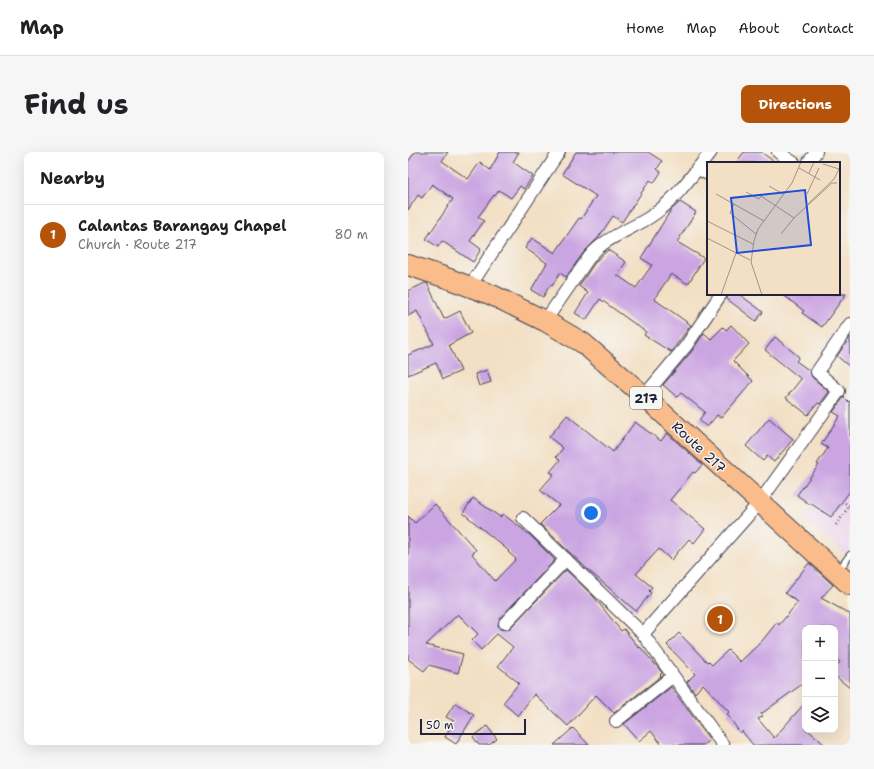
<!DOCTYPE html>
<html lang="en">
<head>
<meta charset="utf-8">
<style>
  :root { --surface:#fff; --page:#f6f6f6; --text:#202124; --muted:#757577; --line:#e0e0e0; --accent:#b45309 }
  body { margin:0; font-family:"Shantell Sans",sans-serif; background:var(--page); color:var(--text) }
  .controls { position:absolute; right:12px; bottom:12px; display:grid; overflow:hidden; border-radius:8px; box-shadow:0 4px 16px #0002 }
  .controls button { width:36px; height:36px; display:grid; place-items:center; padding:0; border:0; border-bottom:1px solid var(--line); background:var(--surface); color:var(--text); font:20px sans-serif }
  .scale { position:absolute; left:12px; bottom:10px; width:106px; box-sizing:border-box; padding-left:4px; border:2px solid #22223b; border-top:0; font-size:11px; line-height:14px; white-space:nowrap; color:#22223b; -webkit-text-stroke:3px #f6f6f2; paint-order:stroke }
  .you { position:absolute; left:183px; top:361px; width:14px; height:14px; margin:-10px; border:3px solid #fff; border-radius:50%; background:#1a73e8; box-shadow:0 0 0 6px #1a73e833 }
  .badge { display:grid; place-items:center; width:26px; height:26px; border-radius:50%; background:var(--accent); color:#fff; font-size:13px; font-weight:700 }
  .pin { position:absolute; translate:-50% -50%; border:2px solid #fff; box-shadow:0 1px 4px #0006 }
  .list { margin:0; padding:0; list-style:none }
  h2 { display:flex; justify-content:space-between; align-items:center; height:52px; margin:0; padding:0 16px; font-size:17px }
  h2 small { font-size:13px; font-weight:400; color:var(--muted) }
  .list li { display:grid; grid-template-columns:26px 1fr auto; gap:12px; align-items:center; box-sizing:border-box; height:60px; padding:0 16px; border-top:1px solid var(--line) }
  .list b { display:block; font-size:15px; white-space:nowrap }
  .list p { margin:0; font-size:13px; white-space:nowrap; color:var(--muted) }
  .list em { font-size:13px; font-style:normal; color:var(--muted) }
  .icon { flex:none; width:22px; height:22px; fill:none; stroke:currentColor; stroke-width:2; stroke-linecap:round; stroke-linejoin:round }
  .map { position:relative; flex:none; width:442px; height:593px; overflow:hidden; border-radius:8px }
  header { display:flex; align-items:center; gap:24px; box-sizing:border-box; height:56px; padding:0 20px; background:var(--surface); border-bottom:1px solid var(--line) }
  header strong { font-size:19px }
  nav { display:flex; gap:22px; margin-inline-start:auto; font-size:14px }
  .intro { display:flex; align-items:center; justify-content:space-between; box-sizing:border-box; height:96px; padding:0 24px }
  h1 { margin:0; font-size:28px }
  .button { padding:10px 18px; border-radius:8px; background:var(--accent); color:#fff; font-size:14px; font-weight:700 }
  main { display:flex; gap:24px; padding:0 24px }
  aside { flex:1; background:var(--surface); border-radius:8px; box-shadow:0 4px 16px #0002 }
  .map>svg:first-child { display:block }
</style>
</head>
<body>
<header>
<strong>Map</strong>
<nav><a>Home</a><a>Map</a><a>About</a><a>Contact</a></nav>
</header>
<div class="intro"><h1>Find us</h1><a class="button">Directions</a></div>
<main>
<aside>
<h2>Nearby<small></small></h2>
<ul class="list">
<li><span class="badge">1</span><div><b>Calantas Barangay Chapel</b><p>Church · Route 217</p></div><em>80 m</em></li>
</ul>
</aside>
<div class="map">
<svg width="442" height="593" viewBox="0 0 442 593">
  <rect width="100%" height="100%" fill="#f6f6f2"/>
  <filter id="ink" filterUnits="userSpaceOnUse"><feTurbulence type="fractalNoise" baseFrequency=".025" numOctaves="2"/><feDisplacementMap in="SourceGraphic" scale="8" xChannelSelector="R" yChannelSelector="G"/><feConvolveMatrix kernelMatrix="1 2 1 2 8 2 1 2 1" color-interpolation-filters="sRGB"/></filter>
  <filter id="wash" filterUnits="userSpaceOnUse"><feTurbulence type="fractalNoise" baseFrequency=".012" numOctaves="4" result="noise"/><feDisplacementMap in="SourceGraphic" scale="16" xChannelSelector="R" yChannelSelector="G"/><feGaussianBlur stdDeviation="0.9" result="paint"/><feColorMatrix in="noise" values="0 0 0 0 0 0 0 0 0 0 0 0 0 0 0 0 0 1.4 0 .05"/><feComposite in="paint" operator="in"/></filter>
  <g filter="url(#wash)">
    <rect width="100%" height="100%" fill="#f3dfc3"/>
    <polygon fill="#ebd1eb" points="442,295 442,406 396,366"/>
    <g id="blocks">
      <g fill="#cba4e2">
        <polygon points="7,0 40,0 34,9 60,27 72,10 82,18 92,0 111,0 105,10 125,24 116,37 112,34 103,46 91,38 87,44 86,43 70,65 76,69 62,89 73,97 65,110 34,89 30,95 18,87 45,47 24,32 14,46 10,43 0,58 0,10"/>
        <polygon points="168,0 240,0 254,9 249,17 253,20 246,31 242,28 214,70 205,64 190,86 176,100 158,125 152,121 144,134 142,133 135,145 123,138 139,111 117,96 124,86 147,101 171,66 173,67 188,44 154,22"/>
        <polygon points="336,0 353,0 368,11 328,11"/>
        <polygon points="272,50 288,60 269,90 296,106 280,132 263,122 246,147 283,173 263,200 236,183 238,180 192,147 178,168 167,161 180,141 171,134 188,109 200,98 218,110 209,123 228,136 244,113 233,106 263,58"/>
        <polygon points="17,131 19,131 36,167 52,159 63,181 41,193 53,219 35,227 28,211 0,223 0,203 26,192 9,159 0,164 0,139"/>
        <polygon points="320,142 331,142 355,160 348,169 319,147"/>
        <polygon points="374,142 438,142 414,175 394,161 396,159"/>
        <polygon points="323,173 341,192 325,209 345,229 313,266 309,263 299,275 291,268 297,260 273,241 269,245 255,233 284,199 296,181 303,187 315,175 318,178"/>
        <polygon points="367,185 391,205 388,209 402,219 404,225 421,240 412,252 410,251 400,263 378,246 393,227 357,198"/>
        <polygon points="442,185 442,215 429,204"/>
        <polygon points="79,218 83,230 71,234 67,222"/>
        <polygon points="436,245 441,250 442,249 442,339 423,365 402,351 401,352 389,343 411,313 409,312 420,296 413,292 432,264 425,260"/>
        <polygon points="159,263 205,300 227,270 253,289 259,281 294,313 287,321 285,320 262,348 297,377 286,391 281,387 263,408 251,397 228,422 244,435 241,439 243,441 228,459 179,417 132,372 151,353 132,338 146,322 142,320 152,308 148,305 155,296 141,285"/>
        <polygon points="361,266 385,287 366,310 359,304 355,309 338,294"/>
        <polygon points="65,346 92,365 95,362 122,383 147,408 92,466 90,473 92,477 99,478 102,476 158,418 186,445 213,479 216,477 231,496 232,495 252,518 254,521 252,523 253,524 206,561 188,543 160,574 126,542 110,564 95,551 111,531 90,514 105,495 89,482 73,498 64,488 70,482 50,462 18,493 55,502 50,521 21,513 16,519 0,507 0,364 7,371 27,352 68,398 64,402 87,429 108,407 100,400 101,399 55,361"/>
        <polygon points="401,411 425,433 413,446 442,462 442,536 427,524 427,516 432,510 427,505 427,476 397,476 397,530 353,562 355,564 350,567 366,586 397,551 397,578 400,578 417,593 345,593 334,579 332,581 319,562 321,560 295,532 287,541 279,530 287,522 259,493 271,481 299,510 300,509 304,513 320,498 332,510 354,489 369,470 371,473 390,450 377,441"/>
        <polygon points="263,535 302,588 295,593 254,593 243,579 231,589 216,572"/>
        <polygon points="47,551 66,563 48,592 37,585 46,569 38,565"/>
        <polygon points="79,574 89,587 81,593 71,593 65,585"/>
        <polygon points="165,576 181,593 146,593"/>
      </g>
    </g>
  </g>
  <g filter="url(#ink)">
    <use href="#blocks" fill-opacity="0" stroke="#413e4f" stroke-width="1"/>
    <g fill="none" stroke-linecap="round" stroke-linejoin="round">
      <defs>
        <polyline id="lane" points="430,419 442,403"/>
        <g id="street">
          <polyline points="370,0 386,11"/>
          <polyline points="400,11 408,0"/>
          <polyline points="289,16 300,22"/>
          <polyline points="62,134 151,0"/>
          <path d="M137,169L182,104C198,85 222,78 242,65C267,49 284,23 303,0"/>
          <polyline points="236,244 278,194 313,142"/>
          <polyline points="115,366 235,482"/>
          <polyline points="97,471 158,407"/>
          <polyline points="208,569 265,524"/>
          <polyline points="315,593 235,482 351,351 431,239 409,220 442,172"/>
        </g>
        <polyline id="primary" points="0,113 36,125 84,143 137,169 175,191 236,244 442,433"/>
      </defs>
      <use href="#lane" stroke="#413e4f" stroke-width="8"/>
      <use href="#street" stroke="#413e4f" stroke-width="14"/>
      <use href="#primary" stroke="#413e4f" stroke-width="22"/>
      <g stroke="#413e4f" stroke-width="2.5" stroke-dasharray="1 3" stroke-linecap="butt">
        <polyline points="437,351 442,354"/>
        <polyline points="428,373 442,353"/>
      </g>
      <use href="#lane" stroke="#fff" stroke-width="6"/>
      <use href="#street" stroke="#fff" stroke-width="12"/>
      <use href="#primary" stroke="#f9bc8a" stroke-width="20"/>
    </g>
  </g>
  <g text-anchor="middle" stroke-width="3" stroke-linejoin="round" paint-order="stroke">
    <rect fill="#f6f6f2" stroke="#626272" stroke-width="1" x="222" y="235" width="32" height="22" rx="3"/>
    <g font-size="13" font-weight="bold" fill="#22223b">
      <text x="238" y="251">217</text>
    </g>
    <g font-size="14" fill="#22223b" stroke="#f6f6f2">
      <text transform="translate(291 295) rotate(43)" y="5">Route 217</text>
    </g>
  </g>
  <g transform="translate(299 10)">
    <rect width="133" height="133" fill="#f3dfc3"/>
    <path fill="none" stroke="#9f938d" stroke-width="1" d="M116,2L132,7M92,6L113,18M102,11L107,0M62,24L76,32M39,30L52,37L54,34L87,56L125,21H130M9,32L57,59M100,32L112,6M27,42L23,51L49,72M101,42L127,17L133,5M0,59L46,82M74,72L87,56M0,76L43,98M14,133L29,91M55,133L44,100L47,79L51,67L85,21L94,0"/>
    <path fill="#1d4ed8" fill-opacity="0.15" stroke="#1d4ed8" stroke-width="2" d="M98,28L104,83L30,91L24,36Z"/>
    <rect width="133" height="133" fill="none" stroke="#22223b" stroke-width="2"/>
  </g>
</svg>
<div class="controls">
<button>+</button>
<button>−</button>
<button><svg class="icon" aria-label="layers" viewBox="0 0 24 24"><path d="M12 4l9 5-9 5-9-5zM3 14l9 5 9-5"/></svg></button>
</div>
<div class="scale">50 m</div>
<div class="you"></div>
<div class="pin badge" style="left:312px;top:467px">1</div>
</div>
</main>
</body>
</html>
